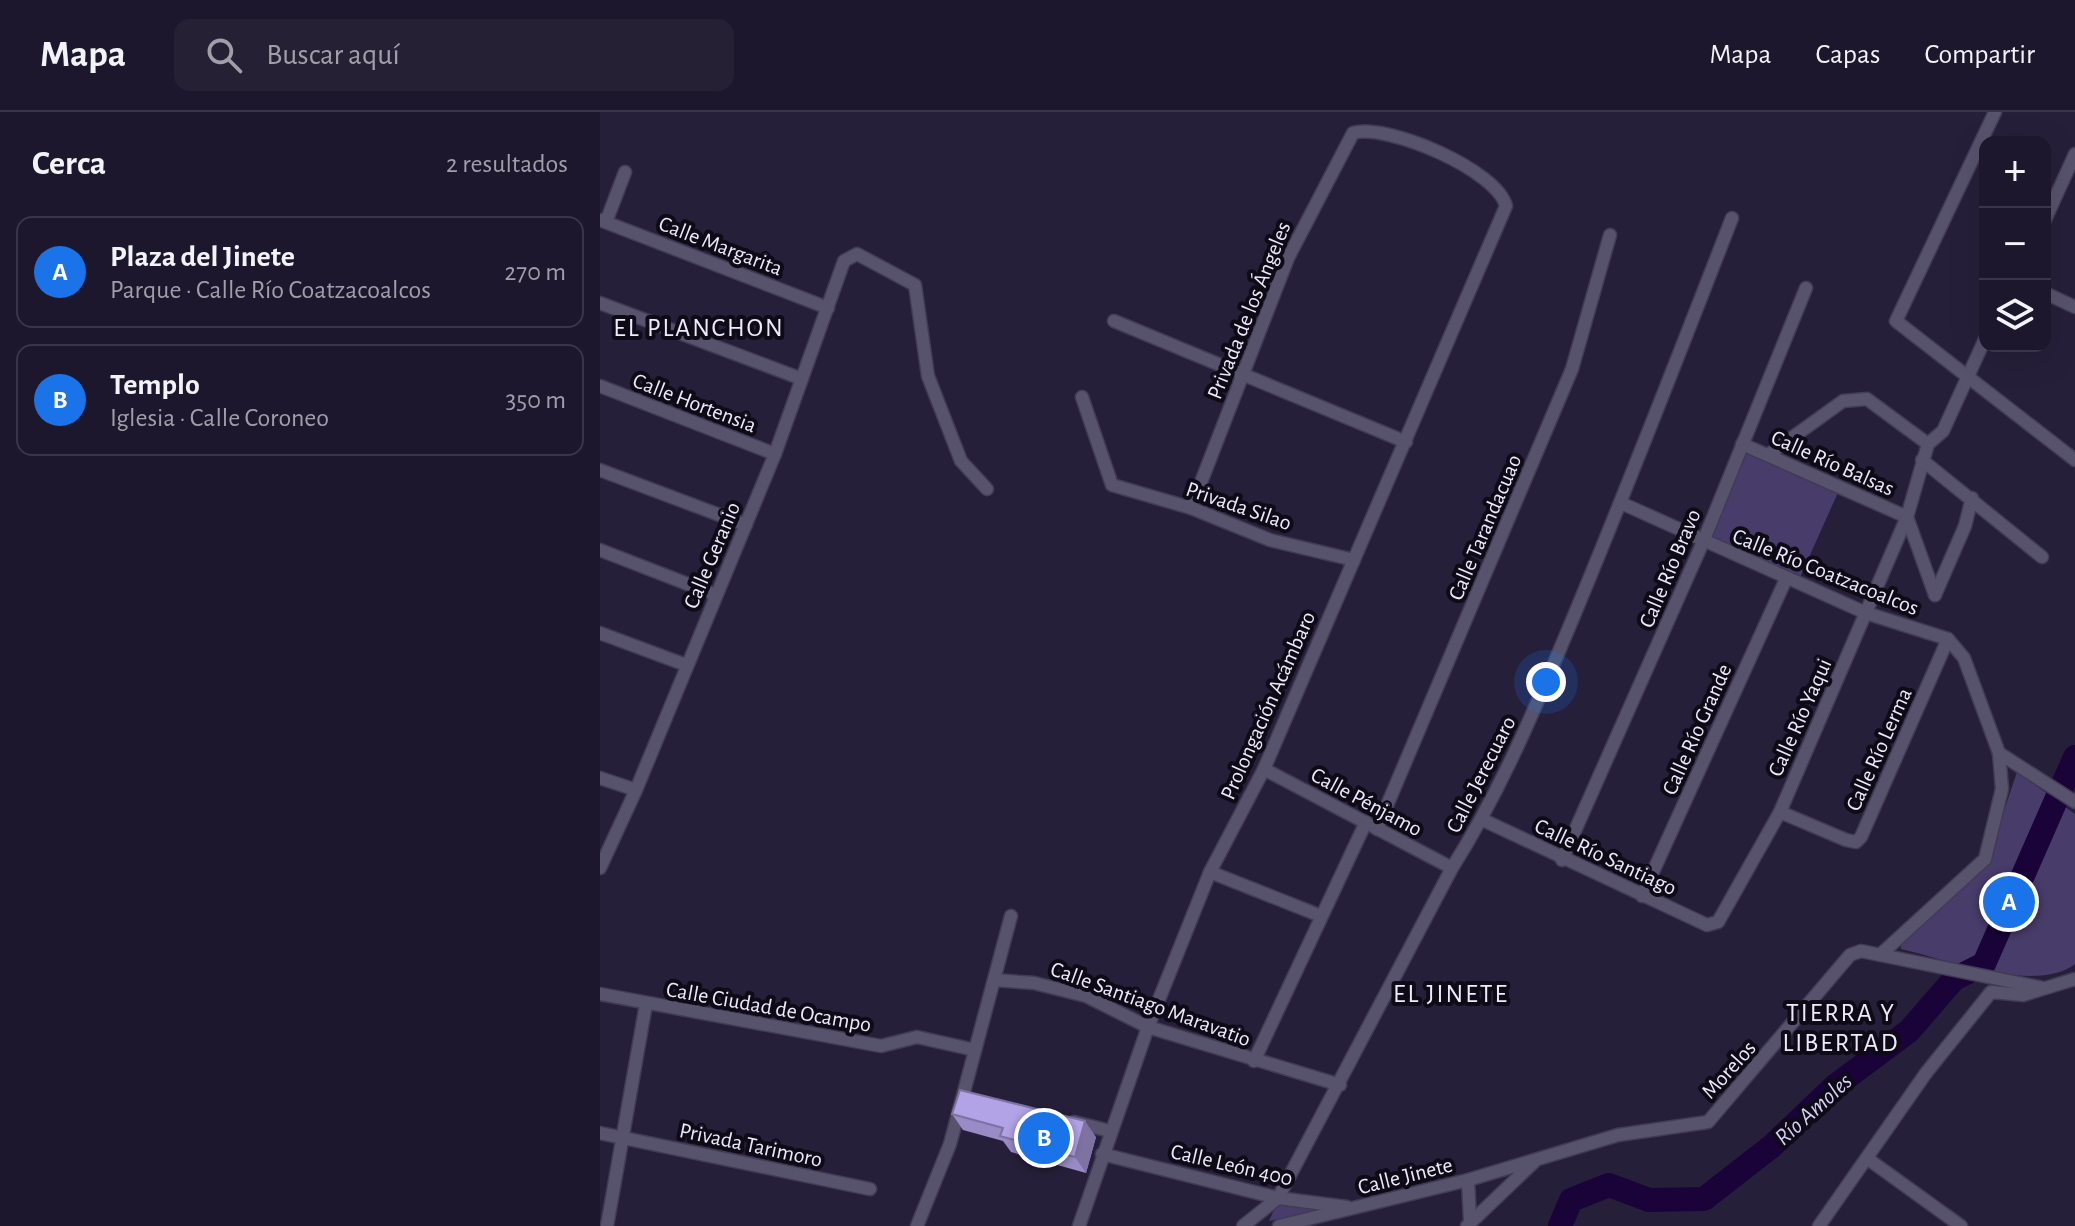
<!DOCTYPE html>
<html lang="es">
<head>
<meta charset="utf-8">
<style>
  :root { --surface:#1c172c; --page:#252034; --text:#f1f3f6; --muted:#a09fa9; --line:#3a3648; --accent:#1a73e8 }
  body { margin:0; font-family:"Alegreya Sans",sans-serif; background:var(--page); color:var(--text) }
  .controls { position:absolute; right:24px; top:24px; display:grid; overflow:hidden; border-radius:16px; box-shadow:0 8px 32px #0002 }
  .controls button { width:72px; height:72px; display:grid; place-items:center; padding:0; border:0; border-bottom:2px solid var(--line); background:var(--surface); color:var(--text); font:40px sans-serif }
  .you { position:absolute; left:946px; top:570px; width:28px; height:28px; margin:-20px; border:6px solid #fff; border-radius:50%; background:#1a73e8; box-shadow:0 0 0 12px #1a73e833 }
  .badge { display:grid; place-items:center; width:52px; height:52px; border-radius:50%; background:var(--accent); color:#fff; font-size:26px; font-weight:700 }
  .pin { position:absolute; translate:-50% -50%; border:4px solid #fff; box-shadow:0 2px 8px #0006 }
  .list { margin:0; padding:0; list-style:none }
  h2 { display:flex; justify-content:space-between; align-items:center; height:104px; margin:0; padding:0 32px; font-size:34px }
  h2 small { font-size:26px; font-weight:400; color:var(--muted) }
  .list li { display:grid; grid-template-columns:52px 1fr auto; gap:24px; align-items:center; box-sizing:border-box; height:112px; margin:0 16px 16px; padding:0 16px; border:2px solid var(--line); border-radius:16px }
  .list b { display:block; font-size:30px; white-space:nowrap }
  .list p { margin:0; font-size:26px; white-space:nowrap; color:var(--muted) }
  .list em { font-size:26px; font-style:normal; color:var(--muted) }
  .icon { flex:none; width:44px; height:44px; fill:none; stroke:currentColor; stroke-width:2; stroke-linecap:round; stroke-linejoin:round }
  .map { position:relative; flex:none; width:1475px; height:1114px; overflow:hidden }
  header { display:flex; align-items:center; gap:48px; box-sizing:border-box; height:112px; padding:0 40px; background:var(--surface); border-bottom:2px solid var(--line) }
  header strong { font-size:38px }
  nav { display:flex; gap:44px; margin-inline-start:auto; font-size:28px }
  .search { width:560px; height:72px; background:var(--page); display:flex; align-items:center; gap:20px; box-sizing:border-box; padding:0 28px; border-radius:16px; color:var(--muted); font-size:30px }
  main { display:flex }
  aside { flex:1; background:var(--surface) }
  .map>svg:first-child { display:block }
</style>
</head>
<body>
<header>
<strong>Mapa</strong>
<div class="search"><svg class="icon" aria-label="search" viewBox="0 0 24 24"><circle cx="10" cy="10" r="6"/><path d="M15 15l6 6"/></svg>Buscar aquí</div>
<nav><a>Mapa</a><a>Capas</a><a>Compartir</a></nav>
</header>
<main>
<aside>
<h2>Cerca<small>2 resultados</small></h2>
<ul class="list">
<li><span class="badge">A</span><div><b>Plaza del Jinete</b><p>Parque · Calle Río Coatzacoalcos</p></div><em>270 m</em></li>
<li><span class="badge">B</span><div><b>Templo</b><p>Iglesia · Calle Coroneo</p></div><em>350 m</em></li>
</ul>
</aside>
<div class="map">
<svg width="1475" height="1114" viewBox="0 0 1475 1114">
  <rect width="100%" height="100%" fill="#261f3a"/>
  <g fill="#483c6a">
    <polygon points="1142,332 1240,376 1197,472 1103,430"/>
    <path d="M1417,660L1475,702V852C1436,882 1346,847 1301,837V829L1386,752Z"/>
    <polygon points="679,1087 727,1097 669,1109"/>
  </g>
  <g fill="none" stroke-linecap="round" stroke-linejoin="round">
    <polyline stroke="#190339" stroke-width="24" points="960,1114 971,1088 1009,1073 1049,1088 1104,1087 1172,1034 1235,974 1309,919 1354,867 1384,852 1475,645"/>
    <defs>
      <g id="street">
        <polyline points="1395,0 1296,209 1475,348"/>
        <polyline points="0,108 228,196"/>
        <polyline points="1445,108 1475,42"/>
        <polyline points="6,110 25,60"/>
        <polyline points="1445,181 1475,195"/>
        <polyline points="0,191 202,267"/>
        <polyline points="514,209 806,330"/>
        <polyline points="0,274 175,342"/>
        <polyline points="482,285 512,373 591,396 670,428 754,448"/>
        <polyline points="1142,332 1307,405"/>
        <polyline points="1168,343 1243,289 1267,287 1328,332"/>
        <polyline points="1322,348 1442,445"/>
        <polyline points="0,358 146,413"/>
        <polyline points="1021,391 1266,501 1348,527 1364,546 1399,641 1475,690"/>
        <polyline points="1307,405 1335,483"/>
        <polyline points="0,438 116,483"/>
        <polyline points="1335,483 1365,414 1372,386"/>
        <polyline points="0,521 86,553"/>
        <polyline points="664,657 852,756"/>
        <polyline points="0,666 36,678"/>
        <polyline points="1180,700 1246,728 1256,730 1261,725 1348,527"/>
        <polyline points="883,708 1107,813 1118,810 1180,700 1307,405 1328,332 1343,319 1385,227"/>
        <polyline points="777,717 972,257 1010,123"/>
        <polyline points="962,748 1103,430 1206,176"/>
        <polyline points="0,756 36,678 175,342 244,149 257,142 315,173 328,264 361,349 387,377"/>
        <polyline points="610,760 721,804"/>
        <polyline points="1042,784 1186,467"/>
        <polyline points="1280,843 1385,747 1402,677 1399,641"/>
        <polyline points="394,868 434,871 486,884 548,915 740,973"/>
        <polyline points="0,882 281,934 317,925 375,938"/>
        <polyline points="654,949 766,710"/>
        <polyline points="474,1010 510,1019"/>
        <polyline points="0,1021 270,1077"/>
        <polyline points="502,1042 678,1086 747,1095"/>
        <polyline points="1268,1047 1361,1114"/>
        <polyline points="868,1068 870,1108"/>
        <polyline points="7,1114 46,892"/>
        <polyline points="317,1114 350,1032 411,804"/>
        <path d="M479,1114L548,915L610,760L664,657L906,94C897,58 787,11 753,21L688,146L591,396"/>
        <path d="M643,1114L678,1086L852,756C902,677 937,592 973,506C1028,374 1080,240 1132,106"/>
        <polyline points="679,1114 868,1068 1018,1023 1108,1010 1250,843 1261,839 1443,876"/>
        <polyline points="867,1114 934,1050"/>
        <polyline points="1219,1114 1326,961 1391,880 1423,883 1475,867"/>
      </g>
    </defs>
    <use href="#street" stroke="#423b55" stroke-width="15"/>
    <use href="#street" stroke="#58536d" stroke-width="12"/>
  </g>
  <polygon fill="#998cc6" points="352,1002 496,1025 486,1061 411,1040 403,1029 363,1018"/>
  <polygon fill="#7d72a1" points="485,1009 496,1025 486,1061 475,1045"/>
  <polygon fill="#b2a3e6" stroke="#7d72a1" stroke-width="2" points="360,978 485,1009 475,1045 400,1024 403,1016 352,1002"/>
  <g text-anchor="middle" stroke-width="8" stroke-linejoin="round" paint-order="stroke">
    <g font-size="22" fill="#edeafc" stroke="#0e0b17">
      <text transform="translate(121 133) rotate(21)" y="8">Calle Margarita</text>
      <text transform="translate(648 198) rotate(-68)" y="8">Privada de los Ángeles</text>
      <text transform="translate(95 290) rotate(21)" y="8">Calle Hortensia</text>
      <text transform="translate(1233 350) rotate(24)" y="8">Calle Río Balsas</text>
      <text transform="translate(639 393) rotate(19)" y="8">Privada Silao</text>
      <text transform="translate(884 415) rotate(-67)" y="8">Calle Tarandacuao</text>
      <text transform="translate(111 443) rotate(-67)" y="8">Calle Geranio</text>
      <text transform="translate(1069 456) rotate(-67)" y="8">Calle Río Bravo</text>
      <text transform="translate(1226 459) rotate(22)" y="8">Calle Río Coatzacoalcos</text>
      <text transform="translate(667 593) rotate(-66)" y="8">Prolongación Acámbaro</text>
      <text transform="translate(1199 605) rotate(-66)" y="8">Calle Río Yaqui</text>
      <text transform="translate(1096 617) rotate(-66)" y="8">Calle Río Grande</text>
      <text transform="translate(1278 637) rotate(-66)" y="8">Calle Río Lerma</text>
      <text transform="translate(880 662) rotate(-63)" y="8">Calle Jerecuaro</text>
      <text transform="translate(767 689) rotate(28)" y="8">Calle Pénjamo</text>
      <text transform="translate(1006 744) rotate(25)" y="8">Calle Río Santiago</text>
      <text transform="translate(551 891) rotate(20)" y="8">Calle Santiago Maravatio</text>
      <text transform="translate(169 894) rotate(10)" y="8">Calle Ciudad de Ocampo</text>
      <text transform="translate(1128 957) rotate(-48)" y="8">Morelos</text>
      <text transform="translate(151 1032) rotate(12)" y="8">Privada Tarimoro</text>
      <text transform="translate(632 1052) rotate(13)" y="8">Calle León 400</text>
      <text transform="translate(805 1063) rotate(-14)" y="8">Calle Jinete</text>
    </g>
    <g font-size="24" font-style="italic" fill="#d8d1f5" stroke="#0e0b17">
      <text transform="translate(1213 997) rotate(-42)" y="8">Río Amoles</text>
    </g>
    <g font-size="26" letter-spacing="2" fill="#edeafc" stroke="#0e0b17">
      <text x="99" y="224">EL PLANCHON</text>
      <text x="851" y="890">EL JINETE</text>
      <text x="1241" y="909">TIERRA Y<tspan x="1241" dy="30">LIBERTAD</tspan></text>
    </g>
  </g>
</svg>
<div class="controls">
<button>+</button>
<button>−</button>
<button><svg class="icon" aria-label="layers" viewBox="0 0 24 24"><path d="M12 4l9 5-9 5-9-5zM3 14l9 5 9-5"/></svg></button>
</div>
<div class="you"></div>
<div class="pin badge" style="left:1409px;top:790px">A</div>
<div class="pin badge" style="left:444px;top:1026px">B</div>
</div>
</main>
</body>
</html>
